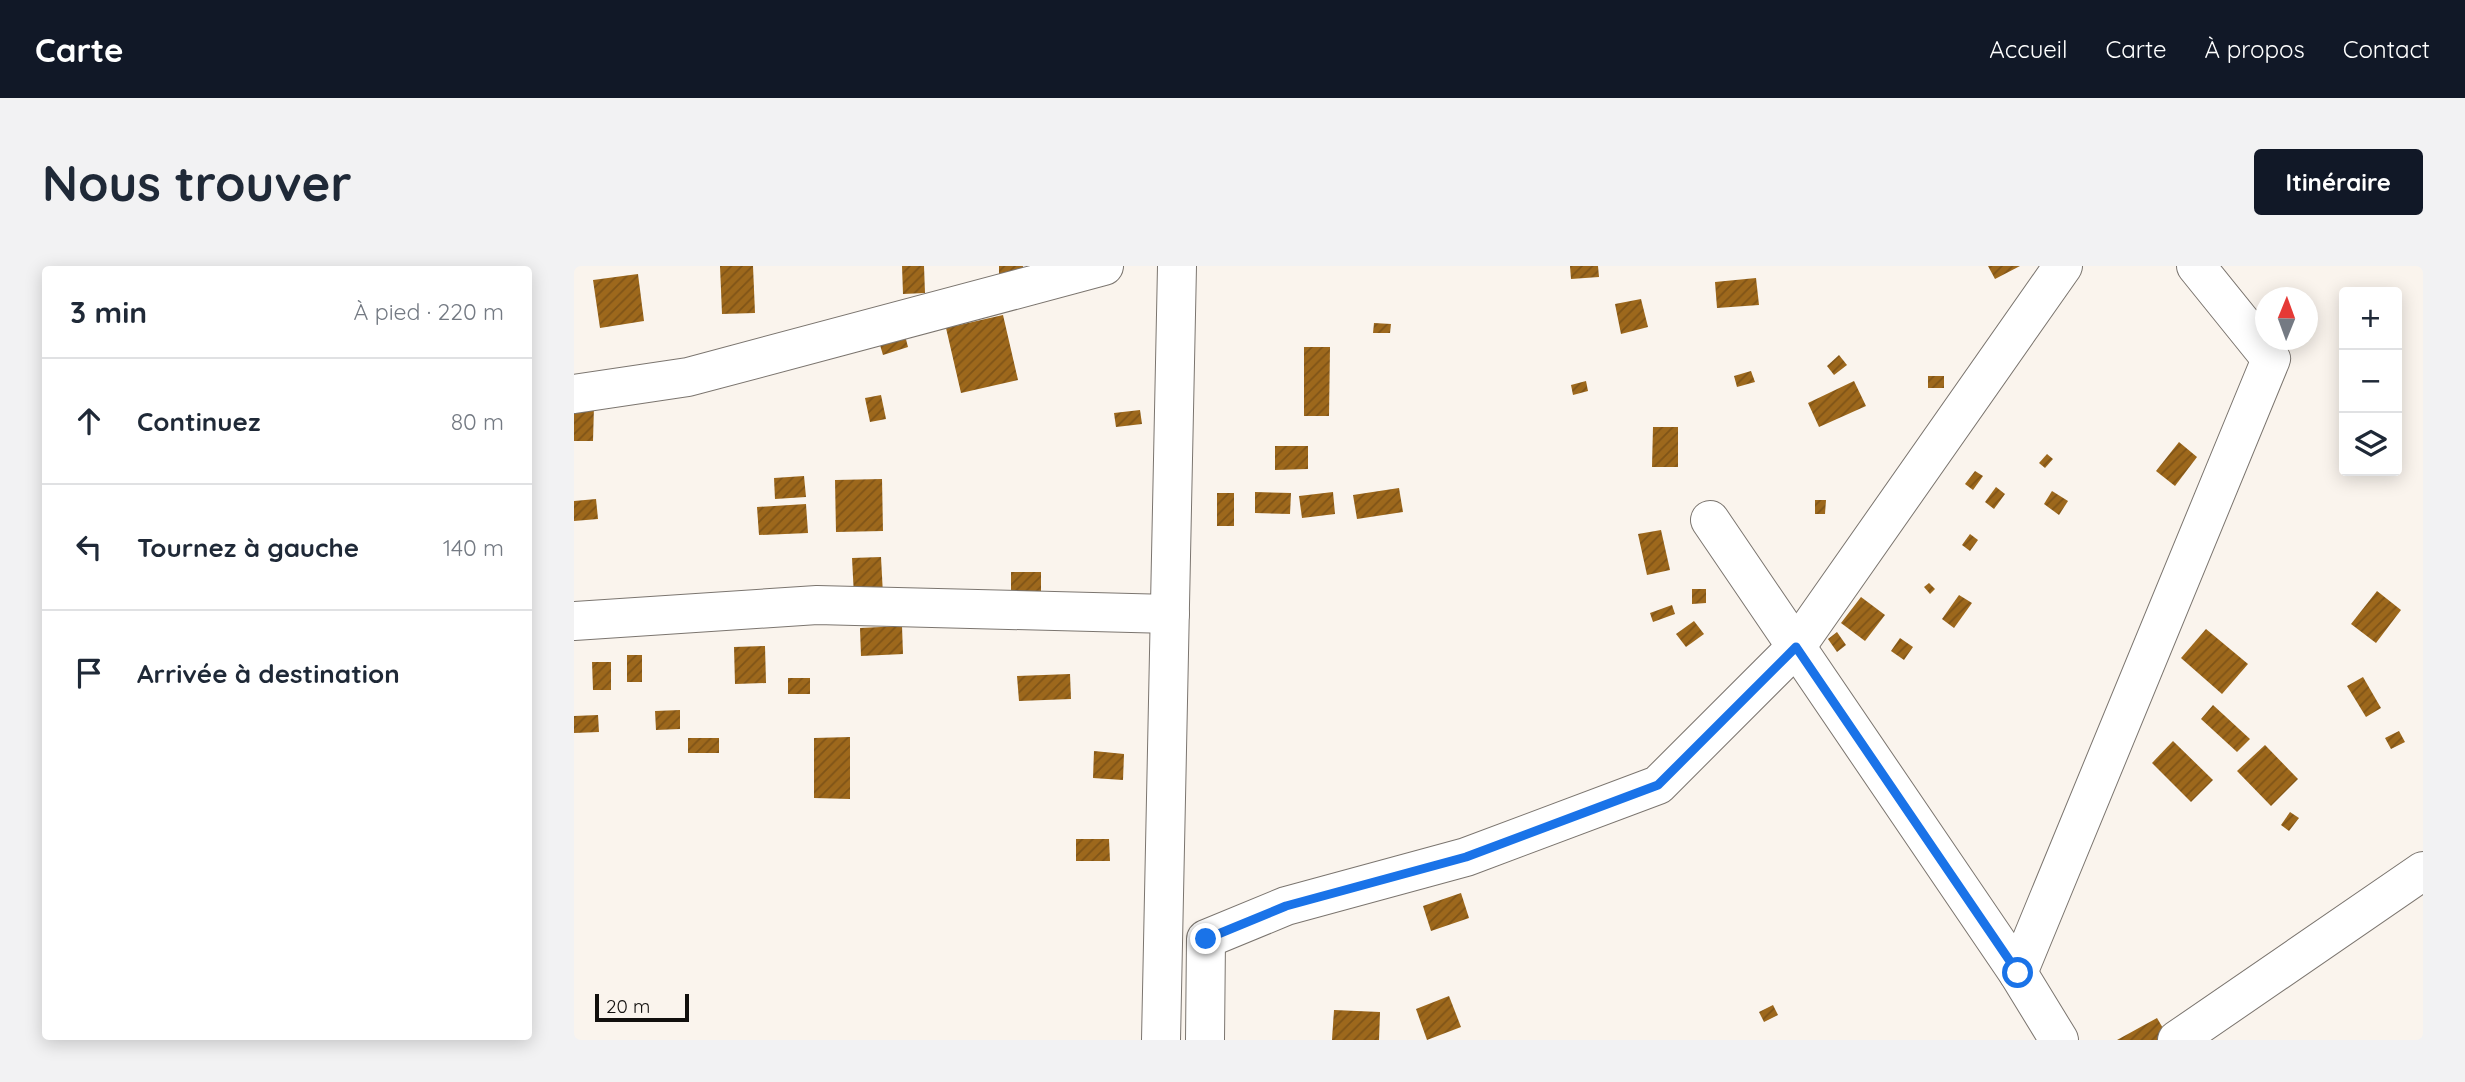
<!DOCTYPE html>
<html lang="fr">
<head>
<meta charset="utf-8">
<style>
  :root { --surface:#fff; --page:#f2f2f3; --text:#1f2937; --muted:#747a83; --line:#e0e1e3; --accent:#111827 }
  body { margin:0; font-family:Quicksand,sans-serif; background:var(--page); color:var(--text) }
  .controls { position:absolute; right:21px; top:21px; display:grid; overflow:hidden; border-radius:7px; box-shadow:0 4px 18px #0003 }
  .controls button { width:63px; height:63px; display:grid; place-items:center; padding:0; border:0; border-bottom:2px solid var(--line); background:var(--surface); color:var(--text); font:35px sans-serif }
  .compass { position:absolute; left:1681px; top:21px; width:63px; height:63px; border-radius:50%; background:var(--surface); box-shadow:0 4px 18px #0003; rotate:1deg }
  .scale { position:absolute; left:21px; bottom:18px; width:94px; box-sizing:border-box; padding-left:7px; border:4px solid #110f0d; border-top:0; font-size:19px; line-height:24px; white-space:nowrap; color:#110f0d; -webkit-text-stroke:5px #faf4ed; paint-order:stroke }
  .stop { position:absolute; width:21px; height:21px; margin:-16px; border:5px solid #1a73e8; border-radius:50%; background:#fff }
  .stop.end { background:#1a73e8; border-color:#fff; box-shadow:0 2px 7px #0008 }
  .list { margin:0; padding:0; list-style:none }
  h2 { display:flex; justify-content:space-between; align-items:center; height:91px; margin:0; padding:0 28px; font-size:30px }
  h2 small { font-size:23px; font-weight:400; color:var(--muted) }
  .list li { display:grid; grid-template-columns:46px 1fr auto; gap:21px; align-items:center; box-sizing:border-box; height:126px; padding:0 28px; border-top:2px solid var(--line) }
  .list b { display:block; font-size:26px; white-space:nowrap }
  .list em { font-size:23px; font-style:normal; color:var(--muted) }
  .icon { flex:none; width:38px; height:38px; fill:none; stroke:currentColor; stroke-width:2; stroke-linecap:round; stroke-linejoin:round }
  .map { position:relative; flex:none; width:1849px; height:774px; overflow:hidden; border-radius:7px }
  header { display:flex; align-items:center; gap:42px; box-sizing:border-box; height:98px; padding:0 35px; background:var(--accent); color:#fff }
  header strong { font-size:33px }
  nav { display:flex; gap:38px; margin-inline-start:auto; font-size:24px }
  .intro { display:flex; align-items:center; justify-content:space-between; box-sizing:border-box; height:168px; padding:0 42px }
  h1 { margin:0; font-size:49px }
  .button { padding:18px 32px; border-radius:7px; background:var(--accent); color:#fff; font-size:24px; font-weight:700 }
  main { display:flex; gap:42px; padding:0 42px }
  aside { flex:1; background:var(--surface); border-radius:7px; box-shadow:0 4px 18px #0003 }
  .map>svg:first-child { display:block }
</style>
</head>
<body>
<header>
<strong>Carte</strong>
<nav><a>Accueil</a><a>Carte</a><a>À propos</a><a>Contact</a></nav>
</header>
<div class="intro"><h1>Nous trouver</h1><a class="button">Itinéraire</a></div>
<main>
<aside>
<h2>3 min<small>À pied · 220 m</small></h2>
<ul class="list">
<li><svg class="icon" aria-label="ahead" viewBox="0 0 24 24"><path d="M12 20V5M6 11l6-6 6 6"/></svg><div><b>Continuez</b></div><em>80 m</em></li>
<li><svg class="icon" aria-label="left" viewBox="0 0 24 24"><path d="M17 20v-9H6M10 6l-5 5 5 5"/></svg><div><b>Tournez à gauche</b></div><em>140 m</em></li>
<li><svg class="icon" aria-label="arrive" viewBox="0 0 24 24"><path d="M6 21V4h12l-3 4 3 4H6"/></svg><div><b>Arrivée à destination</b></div></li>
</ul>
</aside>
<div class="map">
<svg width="1849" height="774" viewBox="0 0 1849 774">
  <defs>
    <pattern id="building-hatch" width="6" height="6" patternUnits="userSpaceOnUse" patternTransform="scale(1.75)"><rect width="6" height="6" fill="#9d681c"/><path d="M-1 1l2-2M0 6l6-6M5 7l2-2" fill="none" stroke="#7f5417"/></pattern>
  </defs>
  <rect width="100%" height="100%" fill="#faf4ed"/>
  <g fill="url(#building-hatch)">
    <polygon points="146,0 179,0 181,47 148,48"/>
    <polygon points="328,0 350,0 351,27 329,28"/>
    <polygon points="425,0 449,0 448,10 425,9"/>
    <polygon points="996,0 1024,0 1025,11 997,13"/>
    <polygon points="1414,0 1446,0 1421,13"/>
    <polygon points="64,8 70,55 26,62 19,14"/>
    <polygon points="1182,12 1185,39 1143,42 1141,16"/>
    <polygon points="1067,33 1074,61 1047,68 1041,38"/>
    <polygon points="429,49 444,114 387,127 372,62"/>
    <polygon points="800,57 817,58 816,67 799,67"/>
    <polygon points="329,62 334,81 309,89 303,69"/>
    <polygon points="730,81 756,81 755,150 730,150"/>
    <polygon points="1265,89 1273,99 1260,109 1253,100"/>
    <polygon points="1177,105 1181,116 1163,121 1160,110"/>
    <rect x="1354" y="110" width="16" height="12"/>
    <polygon points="1012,115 1014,125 999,129 997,119"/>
    <polygon points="1280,115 1292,140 1245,161 1234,137"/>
    <polygon points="307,129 312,153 296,156 291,132"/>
    <polygon points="0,139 20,140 19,175 0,175"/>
    <polygon points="566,144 568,158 542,161 540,147"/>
    <polygon points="1079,161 1104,161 1104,201 1078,201"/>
    <polygon points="1605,176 1623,191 1601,220 1582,205"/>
    <polygon points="701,180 734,180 734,203 701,204"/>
    <polygon points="1473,188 1479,193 1471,202 1465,197"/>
    <polygon points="1401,205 1409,210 1399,224 1391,218"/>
    <polygon points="230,210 232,231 201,233 200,212"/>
    <polygon points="308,213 309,265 262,266 261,214"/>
    <polygon points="1422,221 1431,228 1420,243 1411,236"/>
    <polygon points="825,222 829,246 783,253 779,229"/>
    <polygon points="1478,225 1494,235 1485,249 1470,238"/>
    <polygon points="681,226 717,227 716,248 681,247"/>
    <polygon points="759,226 761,248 728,252 725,230"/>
    <rect x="643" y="227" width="17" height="33"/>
    <polygon points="22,233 24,253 0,255 0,235"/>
    <polygon points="1241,234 1252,234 1251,248 1241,248"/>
    <polygon points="232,238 234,267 185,269 183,241"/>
    <polygon points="1087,264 1096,304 1073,309 1064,268"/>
    <polygon points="1396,268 1404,274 1396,285 1388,279"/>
    <polygon points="307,291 309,329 280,330 278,292"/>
    <rect x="437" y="306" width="30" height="21"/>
    <polygon points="1355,317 1361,323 1356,328 1350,321"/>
    <polygon points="1118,323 1132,323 1132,337 1118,338"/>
    <polygon points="1803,325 1827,344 1802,377 1777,358"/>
    <polygon points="1385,329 1398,337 1380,362 1368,353"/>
    <polygon points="1287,331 1311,349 1291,375 1267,357"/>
    <polygon points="1098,339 1101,348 1079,356 1076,347"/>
    <polygon points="1120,355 1130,368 1112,381 1102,368"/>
    <polygon points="328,360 329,388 287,390 286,362"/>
    <polygon points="1632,363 1674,398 1648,428 1607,392"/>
    <polygon points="1263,366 1272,379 1263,386 1254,373"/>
    <polygon points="1326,372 1339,381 1330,394 1317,385"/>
    <polygon points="191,380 192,417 161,418 160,381"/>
    <rect x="53" y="389" width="15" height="27"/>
    <polygon points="18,396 37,396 37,424 19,424"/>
    <polygon points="496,408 497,433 445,435 443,410"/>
    <polygon points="1789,411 1807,442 1792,451 1773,420"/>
    <rect x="214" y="412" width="22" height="16"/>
    <polygon points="1639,439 1676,473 1663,486 1627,453"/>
    <polygon points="106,444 106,463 82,464 81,445"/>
    <polygon points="24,449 25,466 0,467 0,450"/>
    <polygon points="1825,465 1831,476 1817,483 1811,472"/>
    <polygon points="276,471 276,533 240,532 240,472"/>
    <rect x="114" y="472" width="31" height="15"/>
    <polygon points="1599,475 1639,514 1617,536 1578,497"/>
    <polygon points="1691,479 1724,513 1697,540 1663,505"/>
    <polygon points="520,485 550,488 549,514 519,512"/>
    <polygon points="1716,546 1725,552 1715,565 1707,559"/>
    <polygon points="502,573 535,573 536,595 502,595"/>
    <polygon points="887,627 895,652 857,665 849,640"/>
    <polygon points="875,730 887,761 853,774 842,743"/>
    <polygon points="1199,739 1204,749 1190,756 1185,746"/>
    <polygon points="760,744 806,746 805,774 758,774"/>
    <polygon points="1583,752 1593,769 1584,774 1543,774"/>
  </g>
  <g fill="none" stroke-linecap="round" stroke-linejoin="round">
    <defs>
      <g id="minor">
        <polyline points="0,128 114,111 530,0"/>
        <polyline points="1136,254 1444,707 1485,774"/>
        <polyline points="0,355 243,339 596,348"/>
        <polyline points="1444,707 1697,93 1622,0"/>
        <polyline points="587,774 603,0"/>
        <polyline points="631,774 632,673 712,640 892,591 1084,519 1222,381 1489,0"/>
        <polyline points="1603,774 1849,605"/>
      </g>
    </defs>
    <use href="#minor" stroke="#7b756f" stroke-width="40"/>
    <use href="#minor" stroke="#fff" stroke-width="38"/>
  </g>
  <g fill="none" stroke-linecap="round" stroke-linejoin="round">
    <polyline stroke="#1a73e8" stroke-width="9" points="632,673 712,640 892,591 1084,519 1222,381 1444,707"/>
  </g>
</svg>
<div class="controls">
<button>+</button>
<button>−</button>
<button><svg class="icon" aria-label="layers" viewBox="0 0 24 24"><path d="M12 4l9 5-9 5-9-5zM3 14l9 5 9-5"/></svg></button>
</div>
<svg class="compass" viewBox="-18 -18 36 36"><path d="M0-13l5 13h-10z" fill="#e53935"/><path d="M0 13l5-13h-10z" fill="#747a83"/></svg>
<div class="scale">20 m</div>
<div class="stop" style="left:1444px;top:707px"></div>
<div class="stop end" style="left:632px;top:673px"></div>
</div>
</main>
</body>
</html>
